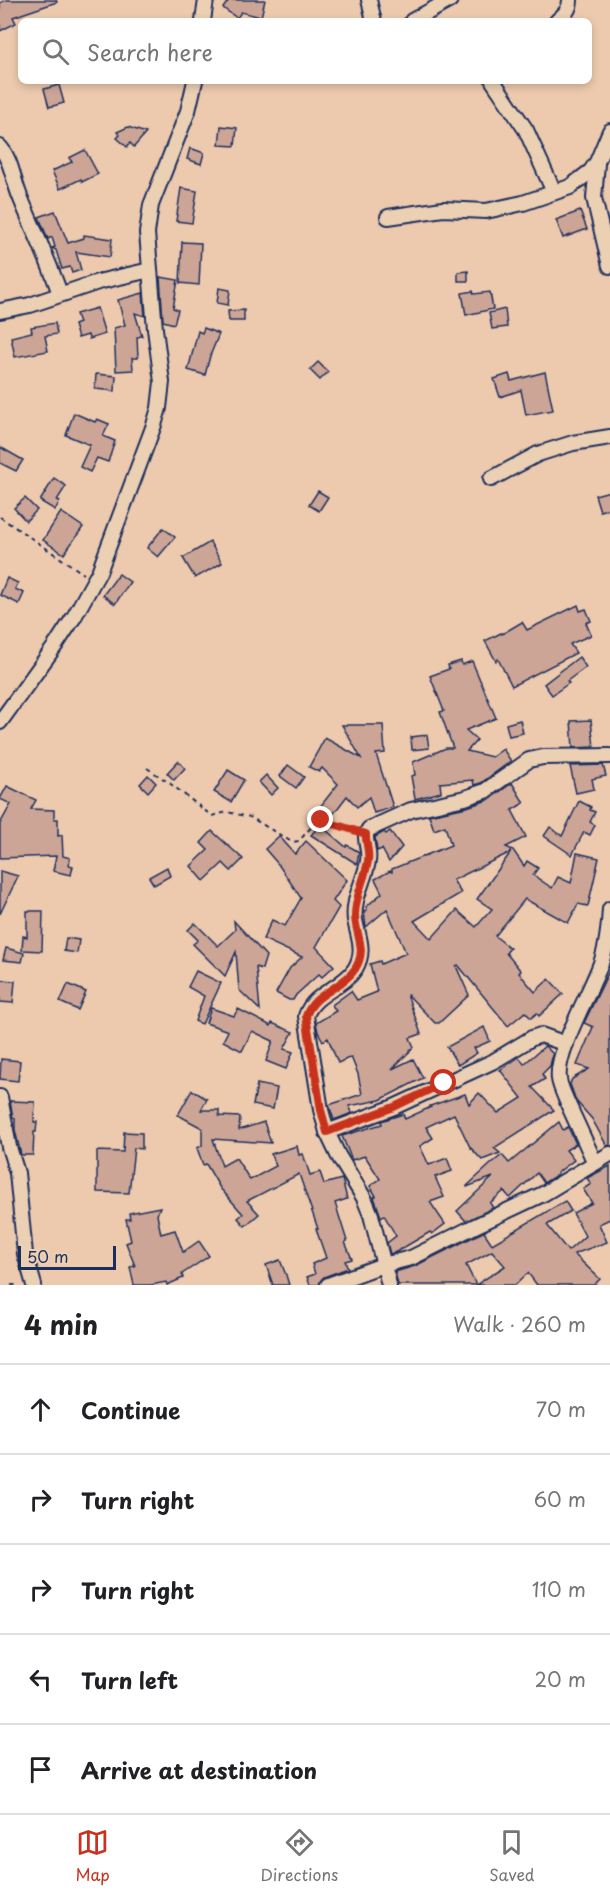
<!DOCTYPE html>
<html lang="en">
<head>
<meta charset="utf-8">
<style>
  :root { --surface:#fff; --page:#f6f6f6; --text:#202124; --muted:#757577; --line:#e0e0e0; --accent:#c8321e }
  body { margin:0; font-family:"Playpen Sans",sans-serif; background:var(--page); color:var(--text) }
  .scale { position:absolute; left:18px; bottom:15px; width:98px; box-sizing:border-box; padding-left:6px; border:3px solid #1b2f5e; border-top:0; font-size:16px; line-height:21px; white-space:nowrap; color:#1b2f5e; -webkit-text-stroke:4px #ecd0b3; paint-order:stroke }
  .stop { position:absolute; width:18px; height:18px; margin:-14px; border:4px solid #c8321e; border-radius:50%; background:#fff }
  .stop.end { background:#c8321e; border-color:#fff; box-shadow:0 2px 6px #0008 }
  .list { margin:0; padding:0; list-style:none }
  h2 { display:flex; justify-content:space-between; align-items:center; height:78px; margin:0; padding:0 24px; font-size:26px }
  h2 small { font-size:20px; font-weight:400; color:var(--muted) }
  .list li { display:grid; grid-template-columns:39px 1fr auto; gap:18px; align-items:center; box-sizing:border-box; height:90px; padding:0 24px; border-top:2px solid var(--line) }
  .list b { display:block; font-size:22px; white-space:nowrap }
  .list em { font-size:20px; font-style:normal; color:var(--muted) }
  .icon { flex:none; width:33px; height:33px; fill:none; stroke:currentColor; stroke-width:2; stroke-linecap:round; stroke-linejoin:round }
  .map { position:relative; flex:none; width:610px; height:1285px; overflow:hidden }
  .search { position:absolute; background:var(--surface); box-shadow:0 3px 9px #0003; left:18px; right:18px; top:18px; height:66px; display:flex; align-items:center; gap:15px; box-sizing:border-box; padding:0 21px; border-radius:9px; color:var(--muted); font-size:22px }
  .sheet { height:528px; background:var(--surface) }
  nav { display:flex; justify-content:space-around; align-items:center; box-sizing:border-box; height:84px; border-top:2px solid var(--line); background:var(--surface); font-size:16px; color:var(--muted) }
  nav a { display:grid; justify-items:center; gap:3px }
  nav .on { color:var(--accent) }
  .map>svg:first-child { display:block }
</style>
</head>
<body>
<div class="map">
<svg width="610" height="1285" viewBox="0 0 610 1285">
  <rect width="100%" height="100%" fill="#edcaae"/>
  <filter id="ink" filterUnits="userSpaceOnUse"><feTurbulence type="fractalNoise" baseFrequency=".0167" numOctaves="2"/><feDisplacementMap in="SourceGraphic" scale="12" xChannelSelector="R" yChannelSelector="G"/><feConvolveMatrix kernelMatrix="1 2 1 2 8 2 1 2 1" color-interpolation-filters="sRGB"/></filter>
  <g filter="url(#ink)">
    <g fill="#cda596" stroke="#1b2f5e" stroke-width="1.5" fill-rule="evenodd">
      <polygon points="6,0 56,0 57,2 13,17 16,23 0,31 0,3"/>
      <polygon points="229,0 265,0 261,17 241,12 237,18 223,8"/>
      <polygon points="59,85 64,103 49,107 44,89"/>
      <polygon points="221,126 237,128 235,146 219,145"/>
      <polygon points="128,127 146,133 134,147 130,143 127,147 117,138 120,135 117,132"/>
      <polygon points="190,148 204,153 201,164 187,159"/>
      <polygon points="85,150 98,174 82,182 81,179 60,189 52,171 72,162 69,158"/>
      <polygon points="181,188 197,191 192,223 176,221"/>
      <polygon points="55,211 68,243 84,238 84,235 112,239 110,257 76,252 81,270 72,273 70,267 62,269 56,250 52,248 55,247 52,237 48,239 39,217"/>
      <polygon points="580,211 587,229 563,238 556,220"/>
      <polygon points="182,242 201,243 199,285 180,283"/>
      <polygon points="468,271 468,281 458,281 458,272"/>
      <polygon points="160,277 178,280 173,308 178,310 174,324 163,321"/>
      <polygon points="219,288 230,290 228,305 217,303"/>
      <polygon points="473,291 474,294 490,292 493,309 466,315 462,293"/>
      <polygon points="143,293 145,316 135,313 142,336 137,337 138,358 132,358 133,370 116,371 114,328 125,325 118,300"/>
      <polygon points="97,308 105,334 89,339 88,335 78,338 74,325 79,323 76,314"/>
      <polygon points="505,309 507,327 492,329 489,313"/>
      <polygon points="244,310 244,321 229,321 228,311"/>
      <polygon points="55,323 57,334 45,336 48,351 15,357 11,337 32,332 31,327"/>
      <polygon points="204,328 219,334 210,356 205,375 188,370 198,331 202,333"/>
      <polygon points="318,362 328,372 320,380 310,370"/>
      <polygon points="545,372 553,410 526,415 521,390 500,397 494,379 509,374 511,381"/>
      <polygon points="96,374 116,376 115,391 95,389"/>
      <polygon points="74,413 95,422 97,419 109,424 103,436 115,441 108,462 97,458 90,472 80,467 90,445 66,435"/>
      <polygon points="0,447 23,460 16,471 0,463"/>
      <polygon points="54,478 66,486 57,500 60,501 55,510 40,501"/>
      <polygon points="318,491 328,497 319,511 309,505"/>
      <polygon points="610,491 610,508 600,511 595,495"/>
      <polygon points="25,498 37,510 26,521 14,508"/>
      <polygon points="61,512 83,527 64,554 43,540"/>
      <polygon points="163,528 175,537 158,557 147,548"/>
      <polygon points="210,542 222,563 195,578 183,558"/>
      <polygon points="119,574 130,582 115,604 103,595"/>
      <polygon points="7,578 18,583 15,589 24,593 19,604 0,595"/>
      <polygon points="578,605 580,611 586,609 591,621 586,623 591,635 570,644 576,653 512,686 498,659 496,661 485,641 501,633 502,634 522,622 527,630"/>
      <polygon points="579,657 586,667 567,681 569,683 552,695 544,684"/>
      <polygon points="461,661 462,665 472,661 496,718 466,730 477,740 467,751 492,757 503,749 511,761 481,783 474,785 473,780 440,783 441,792 415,799 411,776 415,775 413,762 446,748 453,748 440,712 444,711 430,676 449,669 448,665"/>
      <polygon points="520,720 523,733 509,736 506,724"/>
      <polygon points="591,720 594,747 573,748 571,721"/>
      <polygon points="342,725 383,725 385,753 376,754 393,807 374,813 369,797 357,807 347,796 331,817 319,808 338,784 322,768 319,772 309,767 325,738 361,758"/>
      <polygon points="427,735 429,748 412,750 411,737"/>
      <polygon points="178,761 185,768 174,780 167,773"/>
      <polygon points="288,765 304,777 296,788 280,776"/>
      <polygon points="603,765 606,776 592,779 594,789 576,793 570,766"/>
      <polygon points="228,770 244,780 231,802 214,792"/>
      <polygon points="148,775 156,783 148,792 140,784"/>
      <polygon points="266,775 278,788 271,795 259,782"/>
      <path d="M512,783L524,803L512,810L526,837L506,847L513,850L524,866L527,861L538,868L533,875L552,888L558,877L571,883L577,853L599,858L588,906L578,904L568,923L525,899L495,936L510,948L506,953L521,971L519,973L535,992L549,979L563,994L539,1016L537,1013L531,1018L525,1012L508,1026L458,965L456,966L469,995L439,1023H435L407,994L421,1034L410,1038L414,1047L392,1069L413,1059L423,1078L380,1100L349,1106L352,1113L334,1120L329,1105L362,1094L358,1074L351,1057L338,1063L328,1038L323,1041L318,1032L316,1023L336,1011L332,1005L351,991L357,1000L377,992L370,964L380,961L381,964L406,953L387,909L366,927L364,912L367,909L366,907L382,893L375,879L390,871L392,872V869L451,845L445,826L434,830L429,815L467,807L488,800ZM511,852L477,899L492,909L476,927L457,910L431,939L414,921L461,893L453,880Z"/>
      <polygon points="7,786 36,800 31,809 54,810 54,819 58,819 58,836 62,835 63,856 70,858 69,865 73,866 71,875 53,871 56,856 0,858 0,824 11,804 0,799"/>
      <polygon points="579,801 591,807 590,810 595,812 590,822 595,825 590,835 584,832 572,855 544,836 550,827 562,836"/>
      <polygon points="320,825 346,847 347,845 359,852 357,864 311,835"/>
      <polygon points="212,831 243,859 231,871 223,863 204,881 191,866 208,850 201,843"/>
      <polygon points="390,831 402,847 389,862 382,849 377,851 375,837 384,832 386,834"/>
      <polygon points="279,836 295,854 306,841 347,880 333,901 339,907 316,947 334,966 322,977 319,974 296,995 293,1000 289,1000 276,993 290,968 302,957 263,939 272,920 285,926 301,898 278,864 265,849"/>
      <polygon points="167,867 170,876 154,885 149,877"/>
      <polygon points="0,871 18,876 0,914"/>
      <polygon points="27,911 43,911 42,951 22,950 23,936 27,937"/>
      <polygon points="234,921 266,956 262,969 256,967 260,1010 239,990 236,952 225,976 193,944 198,940 188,930 195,923 218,946 235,930"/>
      <polygon points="66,938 79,940 77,953 64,951"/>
      <polygon points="6,948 24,953 22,962 3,960"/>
      <polygon points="610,969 610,1145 607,1146 592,1119 576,1101 570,1084 572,1079 589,1069 577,1065 593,1027 584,1023"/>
      <polygon points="196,971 221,983 202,1024 195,1021 204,996 188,987"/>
      <polygon points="0,980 15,981 13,1003 0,1002"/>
      <polygon points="68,984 86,992 78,1010 60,1002"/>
      <polygon points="211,1008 234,1016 238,1009 271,1026 272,1023 293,1032 284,1049 293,1052 286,1069 266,1061 273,1041 252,1031 242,1051 223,1041 228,1031 206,1023"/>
      <polygon points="484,1027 490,1041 474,1048 477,1053 458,1065 447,1047"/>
      <polygon points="545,1046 553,1054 550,1066 542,1074 545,1079 532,1087 554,1110 494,1148 500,1153 482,1160 470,1147 454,1114 426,1127 433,1138 420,1146 429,1165 447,1158 452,1171 435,1177 444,1197 430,1202 445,1224 432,1234 430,1232 396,1252 390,1254 387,1243 396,1236 384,1215 381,1217 374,1197 376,1196 370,1186 380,1179 365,1156 352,1160 342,1136 382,1124 381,1121 403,1114 405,1119 431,1107 430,1106 465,1094 469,1104 479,1093 498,1113 522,1098 500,1070 519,1057 524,1064"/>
      <polygon points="1,1059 20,1061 18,1081 0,1079"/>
      <polygon points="257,1084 277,1088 273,1109 253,1105"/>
      <polygon points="192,1090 207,1099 201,1110 219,1110 219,1116 240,1117 239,1130 264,1122 271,1143 213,1139 222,1166 236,1158 250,1180 276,1166 271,1154 297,1146 299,1155 303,1154 310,1175 320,1172 324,1184 342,1179 347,1199 335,1203 347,1241 345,1242 352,1259 345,1261 348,1268 324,1277 321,1280 319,1285 310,1285 307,1277 315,1274 312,1264 326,1258 316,1229 318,1229 299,1174 247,1201 259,1214 245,1226 238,1218 243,1214 220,1188 206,1164 203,1165 197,1148 202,1146 202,1128 178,1115"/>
      <polygon points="10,1101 35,1102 34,1122 37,1122 36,1132 34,1132 33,1155 21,1155 15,1130 15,1118 13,1118"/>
      <polygon points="559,1122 563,1130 568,1127 576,1144 566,1150 574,1160 557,1173 558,1174 544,1183 537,1173 510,1198 504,1191 490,1203 493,1208 466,1221 457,1211 493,1177 467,1187 467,1186 492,1163 502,1155 509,1163"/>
      <polygon points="124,1132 142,1133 142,1149 134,1148 129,1193 97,1192 97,1151 123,1152"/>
      <path d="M610,1166V1219L599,1224L607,1242L574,1254L600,1279L594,1285H537L528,1273L515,1285H398L395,1272L415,1266L487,1230L484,1232L492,1244L565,1201L571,1211L547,1225L568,1251L585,1236L573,1213L592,1203L583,1189L591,1184L587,1178ZM492,1251L505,1266L476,1285L466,1265Z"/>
      <polygon points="160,1207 157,1215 161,1234 175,1230 183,1252 199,1241 209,1256 182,1274 183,1278 167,1285 166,1282 151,1285 134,1285 130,1267 135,1266 126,1243 131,1241 126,1219 130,1219 129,1213"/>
      <polygon points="280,1260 286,1275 289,1285 273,1285 266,1265"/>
    </g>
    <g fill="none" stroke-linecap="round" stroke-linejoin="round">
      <defs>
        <g id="minor">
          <polyline points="369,0 374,21"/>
          <polyline points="203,21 206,0"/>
          <polyline points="412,21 450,0"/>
          <path d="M557,21C564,15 570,10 570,0"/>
          <polyline points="493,81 526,130 554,192"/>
          <path d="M0,147C12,161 13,181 21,199C34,231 49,261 60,294"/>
          <polyline points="597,164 594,198 610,266"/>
          <polyline points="388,217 443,209 486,211 523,203 570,187 591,171 597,162 610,131"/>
          <polyline points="0,311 30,305 98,282 150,270"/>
          <polyline points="491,479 538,454 573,443 610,437"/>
          <polyline points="0,722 55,646 74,617 99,572 154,425 159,408 162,382 155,329 147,233 151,205 188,111 195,81"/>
          <polyline points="0,1097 9,1147 17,1173 25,1254 34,1285"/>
          <polyline points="327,1132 394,1107 494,1061 532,1038 541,1035 566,1044"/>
          <path d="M595,1163C586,1143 577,1124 568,1104C565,1096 560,1087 559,1079C555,1052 591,992 601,963C607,946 609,927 610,909"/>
          <polyline points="328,1285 383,1265 411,1258 475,1226 543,1194 610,1154"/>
          <path d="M389,1285L371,1215L364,1198L338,1155L327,1132L321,1110L306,1016C314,992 342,989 355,969C366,951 358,937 355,920C352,899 365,880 368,861C370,851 365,843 366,834L369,829L411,810L465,798L485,791L529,760L543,757L610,756"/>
        </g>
      </defs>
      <use href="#minor" stroke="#1b2f5e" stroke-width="18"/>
      <g stroke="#1b2f5e" stroke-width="2" stroke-dasharray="4.5 4.5" stroke-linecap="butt">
        <polyline points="0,517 84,574"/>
        <polyline points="147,768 168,782 212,816 227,812 250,817 292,842 299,841 314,824 321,820 355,830"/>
        <polyline points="11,1285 20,1285"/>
      </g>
      <use href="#minor" stroke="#ecd0b3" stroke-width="14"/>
    </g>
  </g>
  <g fill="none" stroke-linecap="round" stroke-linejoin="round" filter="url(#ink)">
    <path stroke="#c8321e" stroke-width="8" d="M321,820L366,834C365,843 370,851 368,861C365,879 355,896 355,915C355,935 368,949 355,969C342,989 314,992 306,1016L321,1110L327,1132L394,1107L444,1083"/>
  </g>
</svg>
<div class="scale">50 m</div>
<div class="stop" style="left:444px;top:1083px"></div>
<div class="stop end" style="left:321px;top:820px"></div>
<div class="search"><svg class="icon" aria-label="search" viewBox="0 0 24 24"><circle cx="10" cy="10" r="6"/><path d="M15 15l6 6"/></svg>Search here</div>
</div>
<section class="sheet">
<h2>4 min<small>Walk · 260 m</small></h2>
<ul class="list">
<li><svg class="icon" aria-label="ahead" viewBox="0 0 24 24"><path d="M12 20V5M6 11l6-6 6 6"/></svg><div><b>Continue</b></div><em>70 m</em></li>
<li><svg class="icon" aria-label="right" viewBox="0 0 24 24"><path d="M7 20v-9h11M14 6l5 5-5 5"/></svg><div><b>Turn right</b></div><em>60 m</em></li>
<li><svg class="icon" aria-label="right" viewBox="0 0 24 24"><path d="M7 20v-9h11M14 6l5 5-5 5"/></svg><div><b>Turn right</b></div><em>110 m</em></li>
<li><svg class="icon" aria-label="left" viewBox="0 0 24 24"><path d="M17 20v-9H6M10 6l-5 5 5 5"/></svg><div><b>Turn left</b></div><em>20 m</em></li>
<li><svg class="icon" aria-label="arrive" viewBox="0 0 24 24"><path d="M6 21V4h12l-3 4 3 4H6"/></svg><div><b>Arrive at destination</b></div></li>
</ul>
</section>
<nav>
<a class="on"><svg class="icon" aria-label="map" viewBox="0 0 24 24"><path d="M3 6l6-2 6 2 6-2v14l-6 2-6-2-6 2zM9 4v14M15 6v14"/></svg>Map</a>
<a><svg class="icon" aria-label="directions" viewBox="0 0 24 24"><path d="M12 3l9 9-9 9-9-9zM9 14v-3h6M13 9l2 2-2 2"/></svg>Directions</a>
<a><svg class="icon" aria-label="saved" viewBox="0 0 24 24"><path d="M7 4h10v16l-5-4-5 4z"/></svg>Saved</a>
</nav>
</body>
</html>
